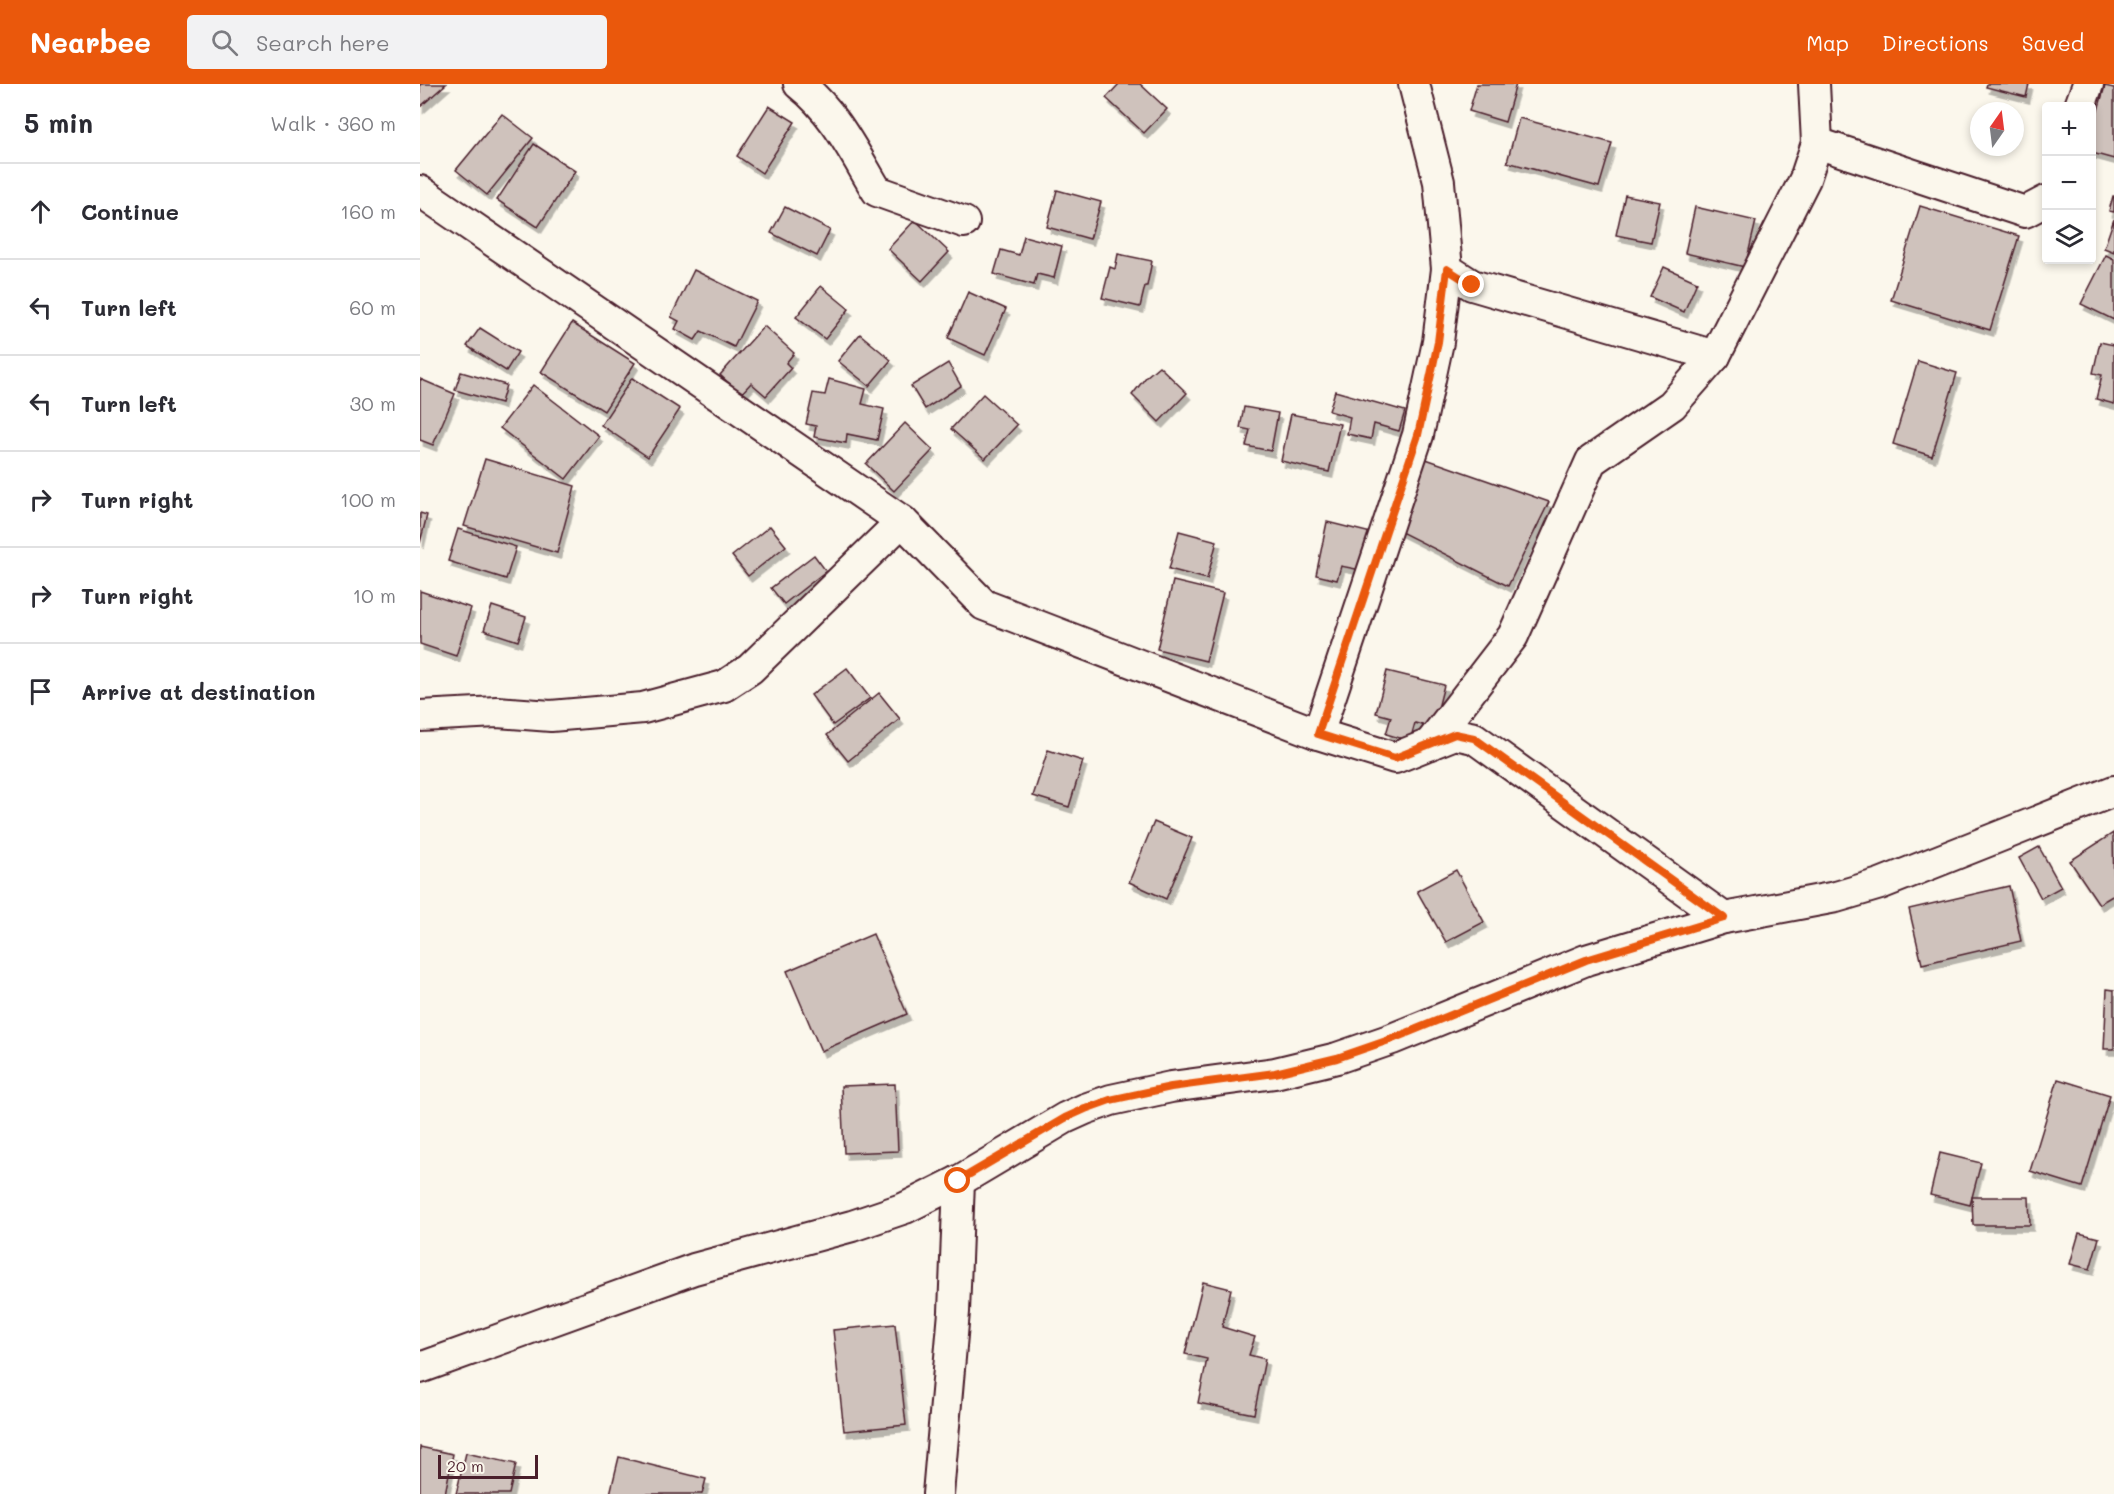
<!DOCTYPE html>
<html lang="en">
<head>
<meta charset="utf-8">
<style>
  :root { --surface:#fff; --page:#f2f2f3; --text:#2b2b33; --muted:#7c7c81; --line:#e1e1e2; --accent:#ea580c }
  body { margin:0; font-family:Mali,sans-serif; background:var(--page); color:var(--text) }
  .controls { position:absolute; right:18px; top:18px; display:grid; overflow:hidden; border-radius:6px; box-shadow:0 3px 9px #0003 }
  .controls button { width:54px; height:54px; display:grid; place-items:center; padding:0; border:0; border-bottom:2px solid var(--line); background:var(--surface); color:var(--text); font:30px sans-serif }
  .compass { position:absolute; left:1550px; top:18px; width:54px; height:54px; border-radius:50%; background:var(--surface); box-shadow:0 3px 9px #0003; rotate:14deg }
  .scale { position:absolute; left:18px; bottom:15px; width:100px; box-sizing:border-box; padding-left:6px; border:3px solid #4a1f2b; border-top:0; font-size:16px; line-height:21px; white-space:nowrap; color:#4a1f2b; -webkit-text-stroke:4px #fbf7ec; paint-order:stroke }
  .stop { position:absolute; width:18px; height:18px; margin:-14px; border:4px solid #ea580c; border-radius:50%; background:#fff }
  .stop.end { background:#ea580c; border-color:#fff; box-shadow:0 2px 6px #0008 }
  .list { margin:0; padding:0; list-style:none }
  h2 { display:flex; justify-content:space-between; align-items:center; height:78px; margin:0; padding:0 24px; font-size:26px }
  h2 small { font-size:20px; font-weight:400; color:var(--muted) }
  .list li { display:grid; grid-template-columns:39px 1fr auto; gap:18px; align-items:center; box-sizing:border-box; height:96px; padding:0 24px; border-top:2px solid var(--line) }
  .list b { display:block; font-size:22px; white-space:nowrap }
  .list em { font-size:20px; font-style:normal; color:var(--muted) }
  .icon { flex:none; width:33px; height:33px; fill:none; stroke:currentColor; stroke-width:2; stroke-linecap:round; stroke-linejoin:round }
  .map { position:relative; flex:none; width:1694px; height:1410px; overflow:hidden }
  header { display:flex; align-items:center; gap:36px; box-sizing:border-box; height:84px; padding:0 30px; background:var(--accent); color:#fff }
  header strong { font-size:28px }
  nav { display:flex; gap:33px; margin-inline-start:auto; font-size:21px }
  .search { width:420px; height:54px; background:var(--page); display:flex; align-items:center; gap:15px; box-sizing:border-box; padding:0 21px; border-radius:6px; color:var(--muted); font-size:22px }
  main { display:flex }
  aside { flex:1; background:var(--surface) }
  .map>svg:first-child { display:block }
</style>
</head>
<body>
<header>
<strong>Nearbee</strong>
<div class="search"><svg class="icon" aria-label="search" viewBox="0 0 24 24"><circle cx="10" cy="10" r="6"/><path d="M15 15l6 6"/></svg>Search here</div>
<nav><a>Map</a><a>Directions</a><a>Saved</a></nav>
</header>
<main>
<aside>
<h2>5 min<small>Walk · 360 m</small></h2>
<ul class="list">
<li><svg class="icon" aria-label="ahead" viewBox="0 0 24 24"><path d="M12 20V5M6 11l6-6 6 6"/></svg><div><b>Continue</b></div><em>160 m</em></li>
<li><svg class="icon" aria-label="left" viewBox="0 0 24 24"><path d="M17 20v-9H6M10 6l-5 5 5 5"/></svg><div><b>Turn left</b></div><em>60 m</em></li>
<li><svg class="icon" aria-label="left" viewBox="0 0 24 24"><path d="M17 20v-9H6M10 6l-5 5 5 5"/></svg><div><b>Turn left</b></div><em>30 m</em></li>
<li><svg class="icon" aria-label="right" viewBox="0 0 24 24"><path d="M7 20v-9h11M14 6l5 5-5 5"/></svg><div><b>Turn right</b></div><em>100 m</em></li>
<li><svg class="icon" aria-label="right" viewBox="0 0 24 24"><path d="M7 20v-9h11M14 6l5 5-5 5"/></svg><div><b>Turn right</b></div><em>10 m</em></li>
<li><svg class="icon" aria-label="arrive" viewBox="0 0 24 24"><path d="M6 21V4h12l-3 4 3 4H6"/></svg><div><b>Arrive at destination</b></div></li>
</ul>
</aside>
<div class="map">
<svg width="1694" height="1410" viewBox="0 0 1694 1410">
  <defs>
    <filter id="shadow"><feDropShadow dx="3.5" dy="6" stdDeviation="0" flood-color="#0004"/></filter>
  </defs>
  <rect width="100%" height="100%" fill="#fbf7ec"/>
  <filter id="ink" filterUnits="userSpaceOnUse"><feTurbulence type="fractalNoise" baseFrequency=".0167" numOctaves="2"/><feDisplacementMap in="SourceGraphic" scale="12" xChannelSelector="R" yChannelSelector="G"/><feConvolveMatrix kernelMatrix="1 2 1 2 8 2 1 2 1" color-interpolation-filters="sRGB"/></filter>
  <g filter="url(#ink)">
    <g fill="#cfc2bc" stroke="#4a1f2b" stroke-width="1.5" filter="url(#shadow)">
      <polygon points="0,0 26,0 0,23"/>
      <polygon points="699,0 720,0 747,25 724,49 686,14"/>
      <polygon points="1057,0 1096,0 1085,38 1049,27"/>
      <polygon points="1567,0 1609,0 1606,13 1566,3"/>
      <polygon points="1685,2 1694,4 1694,75 1672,69 1672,47"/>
      <polygon points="349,22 375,38 342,89 317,72"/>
      <polygon points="82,30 113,54 67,111 36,86"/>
      <polygon points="1099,34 1192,59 1179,103 1087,78"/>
      <polygon points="114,60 155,87 118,143 77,116"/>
      <polygon points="637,106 681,118 670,155 627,143"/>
      <polygon points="1205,111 1240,118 1231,158 1196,151"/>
      <polygon points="1693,112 1694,112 1694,128 1689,127"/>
      <polygon points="1500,122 1599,152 1570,246 1471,216"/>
      <polygon points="365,123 410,146 397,172 351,149"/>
      <polygon points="1275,123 1336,137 1325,183 1265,169"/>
      <polygon points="1694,135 1694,168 1684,164"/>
      <polygon points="495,136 529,168 502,197 468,165"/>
      <polygon points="604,152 642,162 634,194 617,190 614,201 574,190 581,166 599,171"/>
      <polygon points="698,170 732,177 727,202 725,202 720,223 682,214 690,183 695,185"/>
      <polygon points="1686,171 1694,175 1694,236 1661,220"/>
      <polygon points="1244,183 1277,198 1264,228 1230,213"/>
      <polygon points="274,186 337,217 314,263 281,247 275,256 255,245 259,237 251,233"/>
      <polygon points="401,202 429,225 405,255 376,233"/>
      <polygon points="548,208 586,225 565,271 528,254"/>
      <polygon points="152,239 215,279 184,327 121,288"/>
      <polygon points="344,242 374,269 366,279 371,284 346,312 331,299 321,310 300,291"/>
      <polygon points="60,244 98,268 86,287 47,262"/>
      <polygon points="440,250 471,276 449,302 418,277"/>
      <polygon points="1680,258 1694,261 1694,320 1676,315 1682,291 1673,289"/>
      <polygon points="1498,277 1537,289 1512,372 1473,360"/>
      <polygon points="528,279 541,302 505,325 491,302"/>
      <polygon points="739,282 767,309 739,338 712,311 726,293"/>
      <polygon points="41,288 86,301 81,319 35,306"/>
      <polygon points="212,294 260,325 228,373 181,341"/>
      <polygon points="0,295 35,310 13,361 0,356"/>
      <polygon points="409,295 446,305 442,320 464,325 457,356 427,350 426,359 394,353 396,342 386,340 393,309 405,311"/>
      <polygon points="113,301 179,352 146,395 80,344"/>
      <polygon points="915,307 985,327 979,347 954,340 951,355 927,350 930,333 909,327"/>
      <polygon points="563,310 597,341 565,375 531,345"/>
      <polygon points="824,323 858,329 851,367 826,362 830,346 820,344"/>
      <polygon points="871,330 920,340 909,388 861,377"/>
      <polygon points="485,339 513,366 474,407 446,380"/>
      <polygon points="65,375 155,402 137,469 44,442"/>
      <polygon points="1006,375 1129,418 1088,502 977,446"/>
      <polygon points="0,429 7,431 0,459"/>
      <polygon points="907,438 955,450 946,487 921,482 917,496 896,491"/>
      <polygon points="350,442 366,462 328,492 312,472"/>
      <polygon points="38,445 96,463 86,495 28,477"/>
      <polygon points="759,447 797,457 787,495 749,485"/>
      <polygon points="394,471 406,487 364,520 351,504"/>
      <polygon points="753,497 803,509 786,577 737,565"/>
      <polygon points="0,507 51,524 36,572 0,560"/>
      <polygon points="72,522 106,533 98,557 64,546"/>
      <polygon points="427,584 450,614 413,641 391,611"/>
      <polygon points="967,587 1024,601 1013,644 995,639 990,657 966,650 971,633 956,629"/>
      <polygon points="459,609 480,635 428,677 407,651"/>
      <polygon points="628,666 663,677 649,723 613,712"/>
      <polygon points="734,738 772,754 746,815 709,798"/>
      <polygon points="1693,749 1694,811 1679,820 1650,777"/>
      <polygon points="1619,763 1641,803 1621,814 1599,774"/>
      <polygon points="1036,786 1064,838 1026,858 997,807"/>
      <polygon points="1589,802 1601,857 1502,880 1489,825"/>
      <polygon points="453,850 487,930 401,967 367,887"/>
      <polygon points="1687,905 1694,906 1694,965 1684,965"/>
      <polygon points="1638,995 1690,1011 1662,1103 1610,1087"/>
      <polygon points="475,1000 478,1067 424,1069 421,1002"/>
      <polygon points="1520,1069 1561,1079 1550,1121 1510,1111"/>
      <polygon points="1552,1113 1609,1113 1610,1141 1553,1141"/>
      <polygon points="1659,1149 1679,1154 1670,1185 1650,1180"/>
      <polygon points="783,1198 811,1205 802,1243 835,1253 829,1271 845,1275 834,1330 778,1319 787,1275 765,1270"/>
      <polygon points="475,1240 486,1341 424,1347 413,1246"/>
      <polygon points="0,1363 33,1370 25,1410 0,1410"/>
      <polygon points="46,1369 96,1380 89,1410 36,1410"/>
      <polygon points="199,1373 286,1395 282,1410 190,1410"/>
    </g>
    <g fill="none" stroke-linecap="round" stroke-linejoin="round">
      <defs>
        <g id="street">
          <path d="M379,0C415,28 434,69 457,107L544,138"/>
          <polyline points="994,0 1019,98 1027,185 1052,201 1295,272"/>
          <polyline points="1660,22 1668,0"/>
          <polyline points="1397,59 1605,128 1626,117"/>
          <polyline points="0,107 482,437 564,521 898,650 975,674 1035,650 1054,654 1304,834"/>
          <polyline points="0,632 77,628 131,632 223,624 304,602 330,585 482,437"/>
          <polyline points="898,650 998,351 1018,258 1027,185"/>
          <polyline points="1009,661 1093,552 1171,377 1252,321 1295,272 1385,95 1397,59 1394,0"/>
          <polyline points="0,1284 274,1185 432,1142 485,1124 539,1097 645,1034 665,1025 691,1016 751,1003 855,989 917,974 972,955 1166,876 1304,834 1416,813 1460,800 1694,707"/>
          <polyline points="518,1410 534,1228 539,1097"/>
        </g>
      </defs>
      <use href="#street" stroke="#4a1f2b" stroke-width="34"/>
      <use href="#street" stroke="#fbf7ec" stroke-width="30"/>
    </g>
  </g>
  <g fill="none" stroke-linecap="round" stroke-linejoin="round" filter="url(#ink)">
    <polyline stroke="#ea580c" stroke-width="8" points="538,1097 645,1034 665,1025 690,1016 751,1003 855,989 917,974 972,955 1166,876 1304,834 1054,654 1035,650 975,674 898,650 998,351 1018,258 1027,185 1052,201"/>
  </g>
</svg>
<div class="controls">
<button>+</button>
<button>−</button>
<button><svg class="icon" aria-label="layers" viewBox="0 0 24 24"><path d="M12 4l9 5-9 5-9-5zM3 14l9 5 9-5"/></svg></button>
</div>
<svg class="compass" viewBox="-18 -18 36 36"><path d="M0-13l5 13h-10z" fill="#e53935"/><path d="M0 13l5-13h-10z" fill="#7c7c81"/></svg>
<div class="scale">20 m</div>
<div class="stop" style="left:538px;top:1097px"></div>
<div class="stop end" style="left:1052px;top:201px"></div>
</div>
</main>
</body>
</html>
